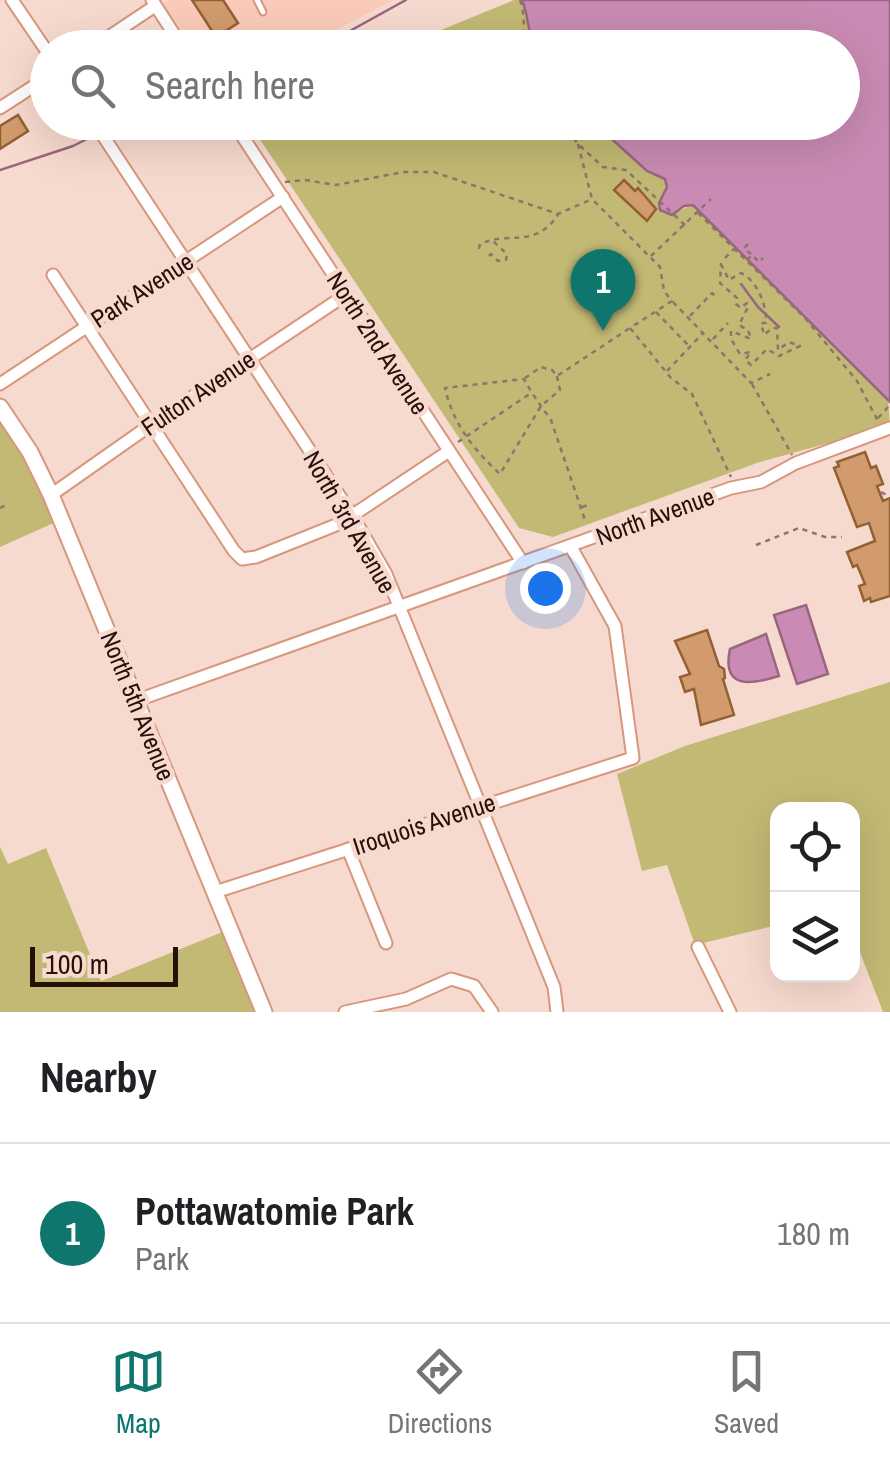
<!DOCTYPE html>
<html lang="en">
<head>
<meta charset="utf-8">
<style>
  :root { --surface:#fff; --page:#f6f6f6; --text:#202124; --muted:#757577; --line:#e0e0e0; --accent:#0f766e }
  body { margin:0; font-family:"Archivo Narrow",sans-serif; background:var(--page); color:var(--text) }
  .controls { position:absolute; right:30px; bottom:30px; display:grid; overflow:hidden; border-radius:20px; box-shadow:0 10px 40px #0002 }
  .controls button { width:90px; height:90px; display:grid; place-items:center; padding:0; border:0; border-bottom:2px solid var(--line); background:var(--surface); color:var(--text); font:50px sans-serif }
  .scale { position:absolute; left:30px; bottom:25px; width:148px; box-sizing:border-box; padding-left:10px; border:5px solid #291007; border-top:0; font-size:28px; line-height:35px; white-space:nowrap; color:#291007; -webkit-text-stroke:8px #f7dacf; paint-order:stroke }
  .you { position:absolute; left:545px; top:588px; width:35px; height:35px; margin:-25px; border:8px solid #fff; border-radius:50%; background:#1a73e8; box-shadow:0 0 0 15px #1a73e833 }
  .badge { display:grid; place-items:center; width:65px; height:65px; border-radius:50%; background:var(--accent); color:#fff; font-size:32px; font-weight:700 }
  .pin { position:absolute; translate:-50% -82px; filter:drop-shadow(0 2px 5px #0008) }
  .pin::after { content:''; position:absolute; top:52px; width:35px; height:30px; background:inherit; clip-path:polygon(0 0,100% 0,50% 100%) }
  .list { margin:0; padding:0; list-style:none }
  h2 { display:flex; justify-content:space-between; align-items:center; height:130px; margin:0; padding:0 40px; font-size:42px }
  h2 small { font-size:32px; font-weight:400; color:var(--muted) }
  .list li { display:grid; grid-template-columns:65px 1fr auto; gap:30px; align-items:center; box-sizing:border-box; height:180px; padding:0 40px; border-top:2px solid var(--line) }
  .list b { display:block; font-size:38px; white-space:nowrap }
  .list p { margin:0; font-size:32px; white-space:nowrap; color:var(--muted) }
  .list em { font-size:32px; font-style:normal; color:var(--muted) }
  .icon { flex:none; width:55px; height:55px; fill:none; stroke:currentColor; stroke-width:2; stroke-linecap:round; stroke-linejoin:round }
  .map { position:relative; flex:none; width:890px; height:1012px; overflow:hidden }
  .search { position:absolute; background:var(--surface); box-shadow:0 10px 40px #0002; left:30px; right:30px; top:30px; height:110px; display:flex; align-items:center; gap:25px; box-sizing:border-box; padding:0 35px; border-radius:55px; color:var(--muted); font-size:38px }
  .sheet { height:310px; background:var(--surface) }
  nav { display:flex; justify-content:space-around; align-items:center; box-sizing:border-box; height:140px; border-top:2px solid var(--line); background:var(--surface); font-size:28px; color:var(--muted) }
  nav a { display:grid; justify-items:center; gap:5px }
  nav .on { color:var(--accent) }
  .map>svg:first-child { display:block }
</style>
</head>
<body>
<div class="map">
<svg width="890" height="1012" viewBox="0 0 890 1012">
  <rect width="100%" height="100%" fill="#f7dacf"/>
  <polygon fill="#fbcbb9" points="169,0 394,0 300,48 196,47 162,4"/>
  <g fill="#c2b974">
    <path d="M514,0H522C529,17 527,29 534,47L397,48Z"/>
    <polygon points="249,123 594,123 647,171 665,179 667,187 659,203 660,210 675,213 692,205 888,399 890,426 757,463 553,537 519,528"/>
    <polygon points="0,414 27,454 58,521 0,547"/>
    <polygon points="890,682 890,1012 883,1012 853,934 852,809 778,809 777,925 695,945 667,865 642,871 617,774 685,746"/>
    <polygon points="0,847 8,864 46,848 101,981 225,931 258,1012 0,1012"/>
  </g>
  <g fill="#c98bb3" stroke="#99667f" stroke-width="2.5">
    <path d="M522,0H890V402L693,205L684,206L672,215L660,210L659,203L667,187L665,179L647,171L594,123L842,122V48L534,47C527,29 529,17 522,0Z"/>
    <polygon points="806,605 828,674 797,684 774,615"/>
    <path d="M766,634L779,676C753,684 721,691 730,649Z"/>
  </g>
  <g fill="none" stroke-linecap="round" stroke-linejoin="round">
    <g stroke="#99667f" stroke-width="2.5">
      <polyline points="327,48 339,37 406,0"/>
      <polyline points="106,130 129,122"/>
      <polyline points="0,170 73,146 95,135"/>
      <polyline points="741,284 758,307 779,327"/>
    </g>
  </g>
  <g fill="#d19b6d" stroke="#926033" stroke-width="2.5">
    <polygon points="192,0 223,0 238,23 216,37"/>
    <polygon points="18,115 28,131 0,149 0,126"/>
    <polygon points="624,180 635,191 638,188 656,209 647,221 614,190"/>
    <polygon points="865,452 871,468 876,466 883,484 877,486 883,501 890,498 890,596 871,602 870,598 864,601 859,586 865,584 857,565 853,567 847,552 875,541 869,523 857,527 834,468 839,466 837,462"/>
    <polygon points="707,630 719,666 724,669 725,678 723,679 734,715 701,725 694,689 685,692 680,677 690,674 675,641"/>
  </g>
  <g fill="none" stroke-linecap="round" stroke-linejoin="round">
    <defs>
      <polyline id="service" points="257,0 263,12"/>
      <g id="minor">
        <polyline points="12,0 48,53"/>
        <polyline points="152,0 183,48"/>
        <polyline points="92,48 155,6"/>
        <polyline points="0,108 48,77"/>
        <polyline points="94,122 352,515 386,574 554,987 557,1012"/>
        <polyline points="233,122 523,563"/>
        <polyline points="53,275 234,551 242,559 256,557 341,523 449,451"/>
        <polyline points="0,384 283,197"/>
        <polyline points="51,495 152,424 347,294"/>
        <polyline points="135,701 731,488 761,482 796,463 890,428"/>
        <polyline points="348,849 386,943"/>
        <polyline points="215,892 633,758 615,626 571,547"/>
        <polyline points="698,947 730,1012"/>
        <polyline points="345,1012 406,999 451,979 474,986 492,1012"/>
      </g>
      <polyline id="secondary" points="0,407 30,452 51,495 264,1012"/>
    </defs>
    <use href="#service" stroke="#d9967d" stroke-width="9"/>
    <use href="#minor" stroke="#d9967d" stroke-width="15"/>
    <use href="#secondary" stroke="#d9967d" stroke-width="19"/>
    <g stroke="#8f746a" stroke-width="2.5" stroke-dasharray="5 5" stroke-linecap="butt">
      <path d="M520,0C526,16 522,30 527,48"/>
      <polyline points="562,122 578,144 603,167 626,170 685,225"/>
      <polyline points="578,144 592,199 660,267 664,291 672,301 630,328 671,378 692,394 731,477"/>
      <polyline points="285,182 305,180 336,185 403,172 434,172 558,214 592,199"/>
      <polyline points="698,213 805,318 857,381 879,423"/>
      <polyline points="748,244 744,248 751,254"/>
      <path d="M479,249L480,244C511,230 533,250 558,215"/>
      <polyline points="489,256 491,254 498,261 506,260 507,254 493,241"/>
      <polyline points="651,256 711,199"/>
      <polyline points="725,258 734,249"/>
      <polyline points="747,260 752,255 759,262 763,258"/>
      <path d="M721,264L729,280L741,273C757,280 767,306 766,323H761L764,335L772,328H777L778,350L789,342L800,346L779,356L767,349L751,365L745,360L751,352L740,354L731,339V331L751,339L748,330L739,325L748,307L747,303L741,308L736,304L737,298L720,283Z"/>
      <polyline points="673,302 751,383 770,374"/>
      <polyline points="656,312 689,346"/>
      <polyline points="690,316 712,293 717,298"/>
      <polyline points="713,339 728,323"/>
      <polyline points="667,371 703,333"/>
      <path d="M557,376L560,390L541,406L500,474C474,450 453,424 445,388L524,379C532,394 541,406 551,420L586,523"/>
      <polyline points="525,378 541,367 552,370 557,376 630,328"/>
      <polyline points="752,384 792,455"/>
      <polyline points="878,418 890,405"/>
      <polyline points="458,442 531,393"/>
      <polyline points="881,492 890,497"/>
      <polyline points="582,507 591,504"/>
      <polyline points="0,508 8,504"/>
      <polyline points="756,545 799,528 825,537 842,537"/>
    </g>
    <use href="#service" stroke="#fff" stroke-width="5"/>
    <use href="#minor" stroke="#fff" stroke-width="11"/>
    <use href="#secondary" stroke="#fff" stroke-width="15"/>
  </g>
  <g text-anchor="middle" stroke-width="9" stroke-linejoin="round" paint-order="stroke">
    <g font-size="25" fill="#291007" stroke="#f7dacf">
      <text transform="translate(142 290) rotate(-33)" y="9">Park Avenue</text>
      <text transform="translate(378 343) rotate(57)" y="9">North 2nd Avenue</text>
      <text transform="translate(198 393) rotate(-34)" y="9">Fulton Avenue</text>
      <text transform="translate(655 516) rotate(-20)" y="9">North Avenue</text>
      <text transform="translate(350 522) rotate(60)" y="9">North 3rd Avenue</text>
      <text transform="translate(138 706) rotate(68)" y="9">North 5th Avenue</text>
      <text transform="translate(424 824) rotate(-18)" y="9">Iroquois Avenue</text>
    </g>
  </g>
</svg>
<div class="controls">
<button><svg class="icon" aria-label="locate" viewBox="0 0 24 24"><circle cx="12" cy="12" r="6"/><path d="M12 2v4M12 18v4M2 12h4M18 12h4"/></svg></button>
<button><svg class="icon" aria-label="layers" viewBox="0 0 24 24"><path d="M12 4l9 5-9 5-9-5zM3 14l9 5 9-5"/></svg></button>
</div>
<div class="scale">100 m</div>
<div class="you"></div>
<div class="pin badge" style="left:603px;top:331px">1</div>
<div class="search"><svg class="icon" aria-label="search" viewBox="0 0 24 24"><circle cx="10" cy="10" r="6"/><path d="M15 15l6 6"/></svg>Search here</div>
</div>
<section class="sheet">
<h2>Nearby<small></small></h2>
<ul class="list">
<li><span class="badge">1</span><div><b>Pottawatomie Park</b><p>Park</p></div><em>180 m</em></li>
</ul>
</section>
<nav>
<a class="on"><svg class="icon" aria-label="map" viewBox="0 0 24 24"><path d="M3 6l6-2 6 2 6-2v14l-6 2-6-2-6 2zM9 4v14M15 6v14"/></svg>Map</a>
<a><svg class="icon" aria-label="directions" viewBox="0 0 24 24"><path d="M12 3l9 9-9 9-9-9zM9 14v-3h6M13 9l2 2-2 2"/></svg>Directions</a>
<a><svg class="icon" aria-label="saved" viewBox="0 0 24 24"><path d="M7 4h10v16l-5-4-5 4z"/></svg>Saved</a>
</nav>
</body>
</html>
